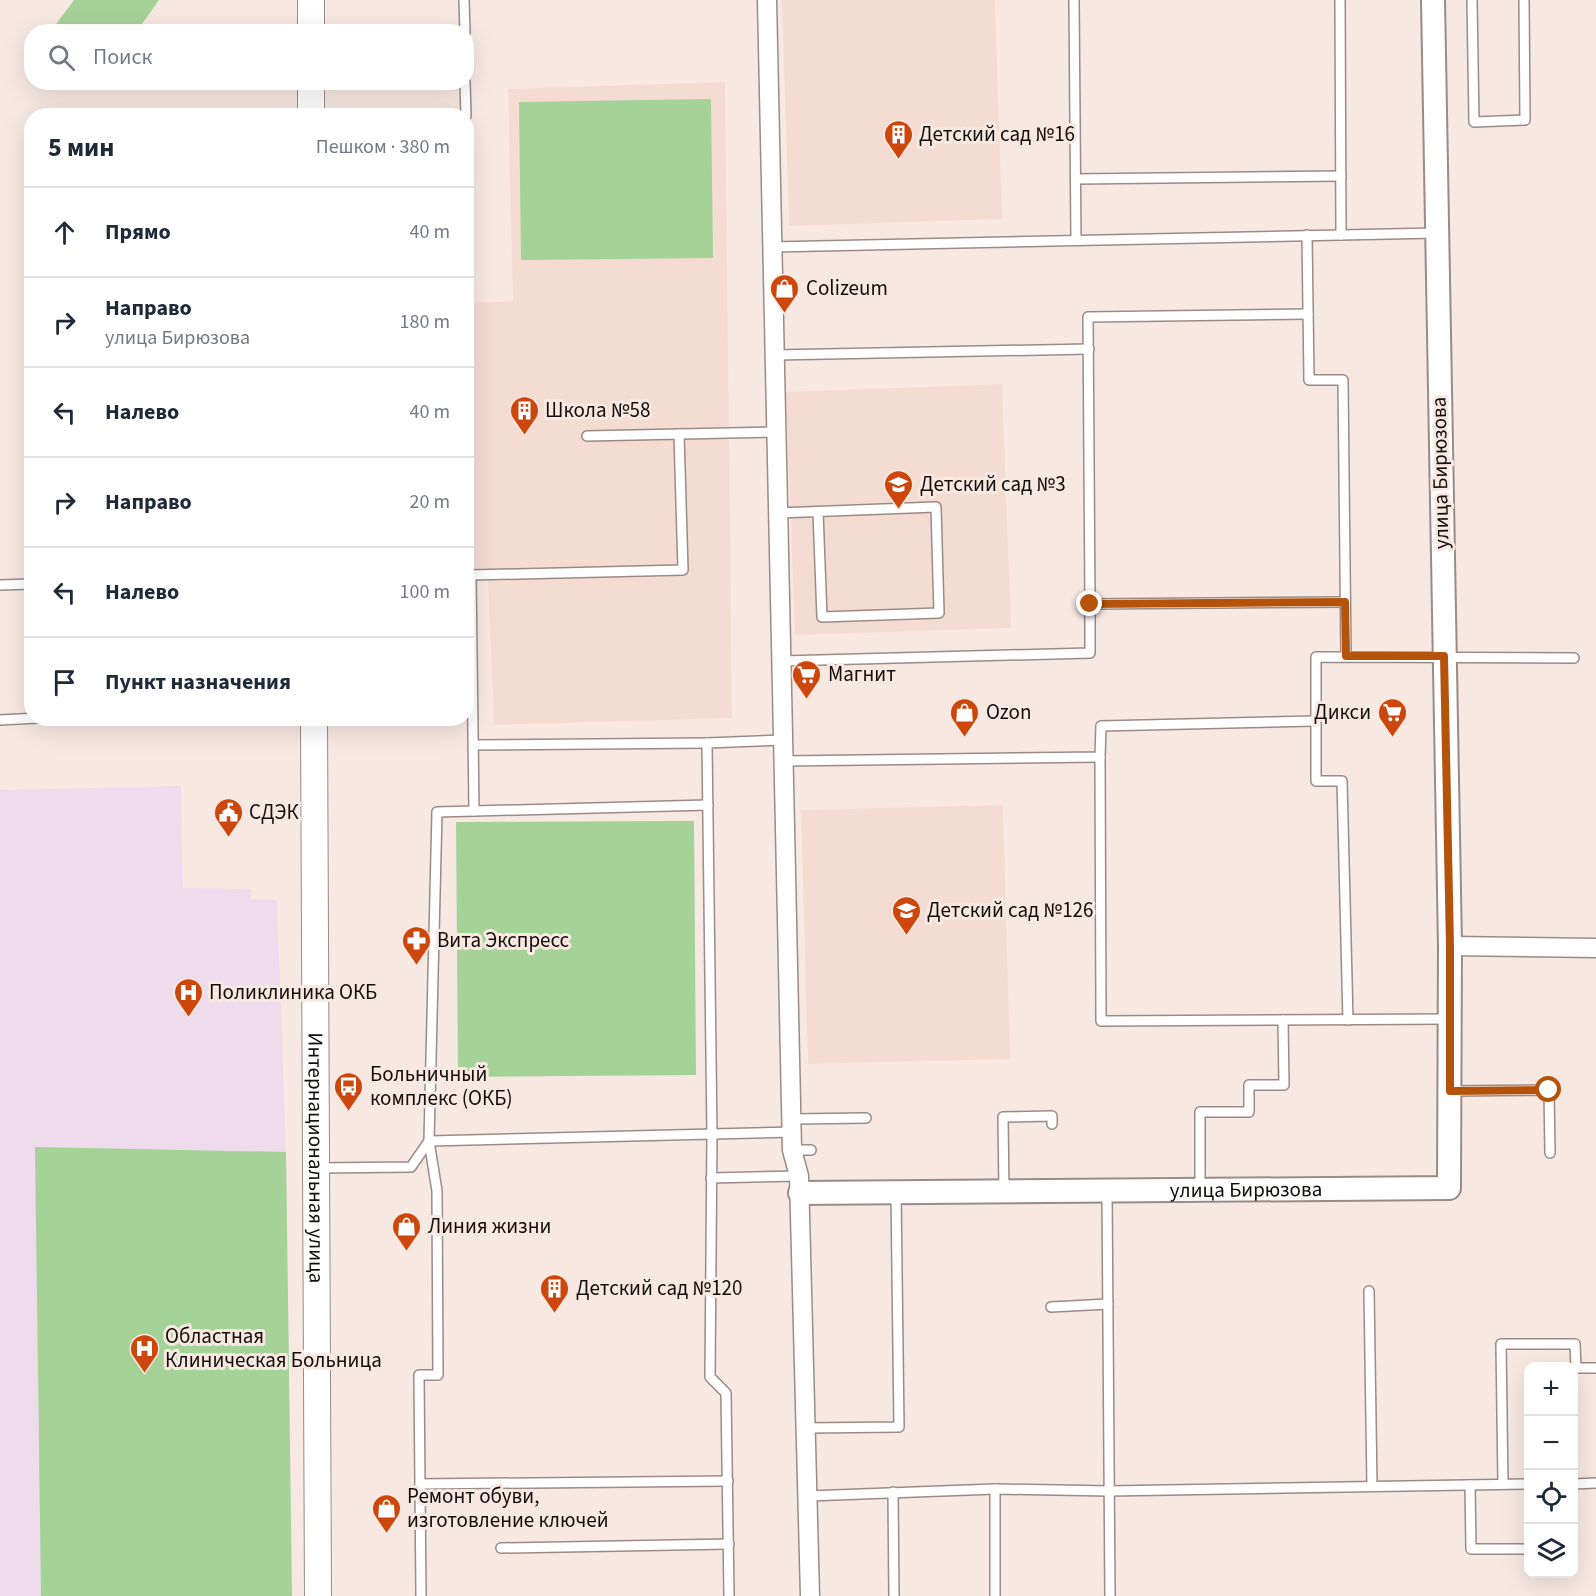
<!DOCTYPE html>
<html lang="ru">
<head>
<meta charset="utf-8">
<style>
  :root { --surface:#fff; --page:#f2f2f3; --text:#1f2937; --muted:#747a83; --line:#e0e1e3 }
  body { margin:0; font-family:"Source Sans 3",sans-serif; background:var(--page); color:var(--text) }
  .controls { position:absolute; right:18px; bottom:18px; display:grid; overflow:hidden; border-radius:12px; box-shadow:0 6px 24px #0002 }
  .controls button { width:54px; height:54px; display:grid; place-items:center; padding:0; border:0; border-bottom:2px solid var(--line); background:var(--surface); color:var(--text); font:30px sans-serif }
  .stop { position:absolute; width:18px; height:18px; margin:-14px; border:4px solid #b45309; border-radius:50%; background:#fff }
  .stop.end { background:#b45309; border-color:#fff; box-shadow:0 2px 6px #0008 }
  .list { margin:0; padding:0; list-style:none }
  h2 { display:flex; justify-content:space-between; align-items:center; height:78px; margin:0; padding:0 24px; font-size:26px }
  h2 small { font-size:20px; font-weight:400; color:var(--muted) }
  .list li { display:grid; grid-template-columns:39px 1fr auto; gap:18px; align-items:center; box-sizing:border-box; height:90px; padding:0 24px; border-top:2px solid var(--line) }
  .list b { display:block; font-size:22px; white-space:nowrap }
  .list p { margin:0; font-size:20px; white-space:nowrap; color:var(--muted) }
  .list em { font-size:20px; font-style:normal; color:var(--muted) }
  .icon { flex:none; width:33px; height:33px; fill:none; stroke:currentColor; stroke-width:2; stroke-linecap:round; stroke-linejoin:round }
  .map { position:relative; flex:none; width:1596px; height:1596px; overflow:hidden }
  .search { position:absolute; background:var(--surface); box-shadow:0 6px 24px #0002; left:24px; top:24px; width:450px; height:66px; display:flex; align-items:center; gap:15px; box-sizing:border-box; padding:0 21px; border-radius:24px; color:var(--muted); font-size:22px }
  .panel { position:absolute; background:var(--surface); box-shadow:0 6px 24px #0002; left:24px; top:108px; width:450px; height:618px; border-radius:24px }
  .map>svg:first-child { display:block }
</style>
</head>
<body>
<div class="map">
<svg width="1596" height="1596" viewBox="0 0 1596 1596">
  <rect width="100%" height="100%" fill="#f8e8e2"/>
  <g fill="#f4dcd3">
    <polygon points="782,0 995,0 1002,219 789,226"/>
    <polygon points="725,82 732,718 494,725 488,576 467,575 466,303 513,301 508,89"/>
    <polygon points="1002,384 1011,628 795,635 786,392"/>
    <polygon points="1003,805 1010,1059 808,1064 801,810"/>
  </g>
  <polygon fill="#eedbec" points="181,786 183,888 251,889 251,899 277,900 286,1152 292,1596 0,1596 0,790"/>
  <g fill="#a4d297">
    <polygon points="74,0 159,0 137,31 51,31"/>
    <polygon points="711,99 713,258 521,260 519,102"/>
    <polygon points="694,821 696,1075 458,1077 456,822"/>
    <polygon points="35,1147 286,1152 292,1596 41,1596"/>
  </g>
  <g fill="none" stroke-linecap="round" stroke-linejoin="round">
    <defs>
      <g id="service">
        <polyline points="464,0 465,32"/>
        <polyline points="1074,0 1076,240"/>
        <polyline points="1340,0 1341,235"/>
        <polyline points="1472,0 1474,122 1525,120 1524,0"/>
        <polyline points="465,82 466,116"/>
        <polyline points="1076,179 1341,176"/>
        <polyline points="466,197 468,300"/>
        <polyline points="1307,235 1309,380 1343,380 1346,656"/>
        <polyline points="772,247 1436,233"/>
        <polyline points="1308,314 1088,317 1090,604 1345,602"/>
        <polyline points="775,355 1089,349"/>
        <polyline points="587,436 777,432"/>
        <polyline points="778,513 936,507 939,613 822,617 818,512"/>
        <polyline points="471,575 683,570 679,434"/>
        <polyline points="0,585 32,584"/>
        <polyline points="782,661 1090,653 1090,604"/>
        <polyline points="0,720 38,718"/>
        <polyline points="474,745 707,743"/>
        <polyline points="1100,757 1101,1021 1450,1019"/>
        <polyline points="784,761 1100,757 1101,726 1314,721"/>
        <polyline points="474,811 708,805"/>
        <polyline points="1348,1020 1342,781 1316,781 1316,657 1574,658"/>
        <polyline points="1450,1091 1549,1090 1550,1153"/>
        <polyline points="792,1119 866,1118"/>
        <polyline points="792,1150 811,1150"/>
        <polyline points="319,1168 411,1167 429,1141 792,1132"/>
        <polyline points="711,1178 799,1176"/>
        <polyline points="1200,1190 1200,1112 1249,1112 1249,1085 1284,1085 1283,1020"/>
        <polyline points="1107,1191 1110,1596"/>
        <polyline points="1004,1192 1003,1117 1052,1116 1052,1124"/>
        <polyline points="1369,1291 1372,1486"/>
        <polyline points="1051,1307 1108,1304"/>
        <polyline points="806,1428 899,1427 896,1193"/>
        <polyline points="420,1484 728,1481"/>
        <polyline points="1503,1484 1501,1344 1575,1344 1576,1368 1596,1368"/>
        <polyline points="1574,1484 1596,1483"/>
        <polyline points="1470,1485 1471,1549 1523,1549"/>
        <polyline points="995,1489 995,1596"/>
        <polyline points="893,1492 894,1596"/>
        <polyline points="808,1496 995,1489 1109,1491 1528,1484"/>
        <polyline points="501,1548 729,1544"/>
        <polyline points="421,1596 419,1375 438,1375 437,1191 429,1141 437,812 474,811 471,575 466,575"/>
        <polyline points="729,1596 726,1393 710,1377 712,1134 707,743 783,740"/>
      </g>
      <g id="minor">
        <polyline points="767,0 792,1150 799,1176 810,1596"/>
        <polyline points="1450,946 1596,948"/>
      </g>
      <g id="tertiary">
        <path id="s1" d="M800,1193L1449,1188L1450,946L1433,0"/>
      </g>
      <g id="secondary">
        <polyline points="311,0 311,32"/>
        <polyline points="311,82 311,116"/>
        <path id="s2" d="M314,718L318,1596"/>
      </g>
    </defs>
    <use href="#service" stroke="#9a8b86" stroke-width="12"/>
    <use href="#minor" stroke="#9a8b86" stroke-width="21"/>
    <use href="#tertiary" stroke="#9a8b86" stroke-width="26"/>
    <use href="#secondary" stroke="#9a8b86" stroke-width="28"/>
    <use href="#service" stroke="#fff" stroke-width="9"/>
    <use href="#minor" stroke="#fff" stroke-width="18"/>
    <use href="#tertiary" stroke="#fff" stroke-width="22"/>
    <use href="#secondary" stroke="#fff" stroke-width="26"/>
  </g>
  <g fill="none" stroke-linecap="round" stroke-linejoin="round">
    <polyline stroke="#b45309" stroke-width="8" points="1090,604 1345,602 1346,656 1444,656 1450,946 1450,1091 1549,1090"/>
  </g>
  <defs>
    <symbol id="building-pin" viewBox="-11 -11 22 30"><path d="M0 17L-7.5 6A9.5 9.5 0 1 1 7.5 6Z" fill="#cd470d" stroke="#f8e8e2"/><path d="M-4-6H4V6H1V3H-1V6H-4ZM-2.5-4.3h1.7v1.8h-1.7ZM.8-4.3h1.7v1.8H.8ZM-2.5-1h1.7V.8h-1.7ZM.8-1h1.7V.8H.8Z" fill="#fff"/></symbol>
    <symbol id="shop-pin" viewBox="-11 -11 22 30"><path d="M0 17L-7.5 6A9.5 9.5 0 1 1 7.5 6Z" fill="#cd470d" stroke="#f8e8e2"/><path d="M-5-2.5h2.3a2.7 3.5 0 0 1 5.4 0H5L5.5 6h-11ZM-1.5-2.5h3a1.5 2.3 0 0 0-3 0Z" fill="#fff"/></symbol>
    <symbol id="school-pin" viewBox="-11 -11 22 30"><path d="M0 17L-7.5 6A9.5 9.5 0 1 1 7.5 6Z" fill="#cd470d" stroke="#f8e8e2"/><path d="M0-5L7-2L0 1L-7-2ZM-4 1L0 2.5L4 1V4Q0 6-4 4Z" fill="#fff"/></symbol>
    <symbol id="supermarket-pin" viewBox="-11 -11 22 30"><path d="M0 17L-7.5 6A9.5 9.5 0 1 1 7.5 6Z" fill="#cd470d" stroke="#f8e8e2"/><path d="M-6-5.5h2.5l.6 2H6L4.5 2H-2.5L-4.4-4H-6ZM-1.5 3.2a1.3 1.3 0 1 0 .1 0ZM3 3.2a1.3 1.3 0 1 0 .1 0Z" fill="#fff"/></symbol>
    <symbol id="civic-pin" viewBox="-11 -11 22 30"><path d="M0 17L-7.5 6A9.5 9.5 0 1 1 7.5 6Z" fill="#cd470d" stroke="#f8e8e2"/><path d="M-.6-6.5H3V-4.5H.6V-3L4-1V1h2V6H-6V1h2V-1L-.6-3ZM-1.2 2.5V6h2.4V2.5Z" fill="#fff"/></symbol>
    <symbol id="pharmacy-pin" viewBox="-11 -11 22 30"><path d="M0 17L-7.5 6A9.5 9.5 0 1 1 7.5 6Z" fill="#cd470d" stroke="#f8e8e2"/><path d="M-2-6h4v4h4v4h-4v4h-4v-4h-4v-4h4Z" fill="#fff"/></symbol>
    <symbol id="hospital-pin" viewBox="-11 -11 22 30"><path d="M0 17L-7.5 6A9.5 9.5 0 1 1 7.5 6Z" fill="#cd470d" stroke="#f8e8e2"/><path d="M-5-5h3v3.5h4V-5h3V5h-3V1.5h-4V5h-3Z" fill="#fff"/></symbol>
    <symbol id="bus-pin" viewBox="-11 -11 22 30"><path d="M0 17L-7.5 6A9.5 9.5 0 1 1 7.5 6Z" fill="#cd470d" stroke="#f8e8e2"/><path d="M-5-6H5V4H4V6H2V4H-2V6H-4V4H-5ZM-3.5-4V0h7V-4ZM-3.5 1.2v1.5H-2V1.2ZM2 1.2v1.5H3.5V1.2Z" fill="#fff"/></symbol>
  </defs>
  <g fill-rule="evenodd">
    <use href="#building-pin" x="882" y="118" width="33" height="45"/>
    <use href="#shop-pin" x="768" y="272" width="33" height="45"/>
    <use href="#building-pin" x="508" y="394" width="33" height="45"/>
    <use href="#school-pin" x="882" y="468" width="33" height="45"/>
    <use href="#supermarket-pin" x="790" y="658" width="33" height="45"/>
    <use href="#shop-pin" x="948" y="696" width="33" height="45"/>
    <use href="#supermarket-pin" x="1376" y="696" width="33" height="45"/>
    <use href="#civic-pin" x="212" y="796" width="33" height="45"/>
    <use href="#school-pin" x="890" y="894" width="33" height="45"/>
    <use href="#pharmacy-pin" x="400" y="924" width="33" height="45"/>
    <use href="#hospital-pin" x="172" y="976" width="33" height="45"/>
    <use href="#bus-pin" x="332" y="1070" width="33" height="45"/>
    <use href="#shop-pin" x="390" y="1210" width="33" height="45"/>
    <use href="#building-pin" x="538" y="1272" width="33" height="45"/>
    <use href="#hospital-pin" x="128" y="1332" width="33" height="45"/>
    <use href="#shop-pin" x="370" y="1492" width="33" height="45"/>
  </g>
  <g text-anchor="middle" stroke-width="6" stroke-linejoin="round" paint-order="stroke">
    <g font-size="21" fill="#130d0b" stroke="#f8e8e2" text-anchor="start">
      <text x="919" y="141">Детский сад №16</text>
      <text x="806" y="295">Colizeum</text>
      <text x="545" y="417">Школа №58</text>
      <text x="920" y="491">Детский сад №3</text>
      <text x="828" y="681">Магнит</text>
      <text x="986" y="719">Ozon</text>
      <text x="1371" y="719" text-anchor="end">Дикси</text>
      <text x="249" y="819">СДЭК</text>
      <text x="927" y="917">Детский сад №126</text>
      <text x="437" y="947">Вита Экспресс</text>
      <text x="209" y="999">Поликлиника ОКБ</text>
      <text x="370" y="1081">Больничный<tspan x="370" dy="24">комплекс (ОКБ)</tspan></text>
      <text x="428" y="1233">Линия жизни</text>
      <text x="576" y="1295">Детский сад №120</text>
      <text x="165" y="1343">Областная<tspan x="165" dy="24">Клиническая Больница</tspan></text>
      <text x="407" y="1503">Ремонт обуви,<tspan x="407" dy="24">изготовление ключей</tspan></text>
    </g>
    <g font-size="21" fill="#130d0b" stroke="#f8e8e2">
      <text transform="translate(1440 473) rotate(-91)" y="7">улица Бирюзова</text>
      <text dy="7" stroke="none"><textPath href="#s2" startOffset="440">Интернациональная улица</textPath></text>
      <text dy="7" stroke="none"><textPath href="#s1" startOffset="446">улица Бирюзова</textPath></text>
    </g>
  </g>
</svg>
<div class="controls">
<button>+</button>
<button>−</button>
<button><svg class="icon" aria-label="locate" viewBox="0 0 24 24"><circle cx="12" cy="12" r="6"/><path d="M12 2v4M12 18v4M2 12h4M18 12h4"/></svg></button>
<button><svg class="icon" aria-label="layers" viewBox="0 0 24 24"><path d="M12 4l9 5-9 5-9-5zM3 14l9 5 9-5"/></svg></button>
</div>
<div class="stop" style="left:1549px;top:1090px"></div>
<div class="stop end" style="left:1090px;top:604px"></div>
<div class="search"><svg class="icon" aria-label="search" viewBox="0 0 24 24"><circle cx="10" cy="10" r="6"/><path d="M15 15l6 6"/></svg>Поиск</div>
<section class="panel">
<h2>5 мин<small>Пешком · 380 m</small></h2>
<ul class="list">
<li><svg class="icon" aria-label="ahead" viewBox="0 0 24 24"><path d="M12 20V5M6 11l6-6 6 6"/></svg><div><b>Прямо</b></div><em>40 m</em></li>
<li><svg class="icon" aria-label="right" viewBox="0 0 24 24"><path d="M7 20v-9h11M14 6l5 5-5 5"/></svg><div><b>Направо</b><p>улица Бирюзова</p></div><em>180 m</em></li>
<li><svg class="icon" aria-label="left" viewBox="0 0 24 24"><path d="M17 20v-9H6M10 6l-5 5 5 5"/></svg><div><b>Налево</b></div><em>40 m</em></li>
<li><svg class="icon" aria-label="right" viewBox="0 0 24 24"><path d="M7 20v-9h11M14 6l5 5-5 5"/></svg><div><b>Направо</b></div><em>20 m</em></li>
<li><svg class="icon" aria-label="left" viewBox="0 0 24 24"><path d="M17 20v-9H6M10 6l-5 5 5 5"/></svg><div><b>Налево</b></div><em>100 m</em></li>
<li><svg class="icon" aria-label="arrive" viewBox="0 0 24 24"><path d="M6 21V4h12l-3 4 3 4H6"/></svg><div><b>Пункт назначения</b></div></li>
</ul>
</section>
</div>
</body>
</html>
